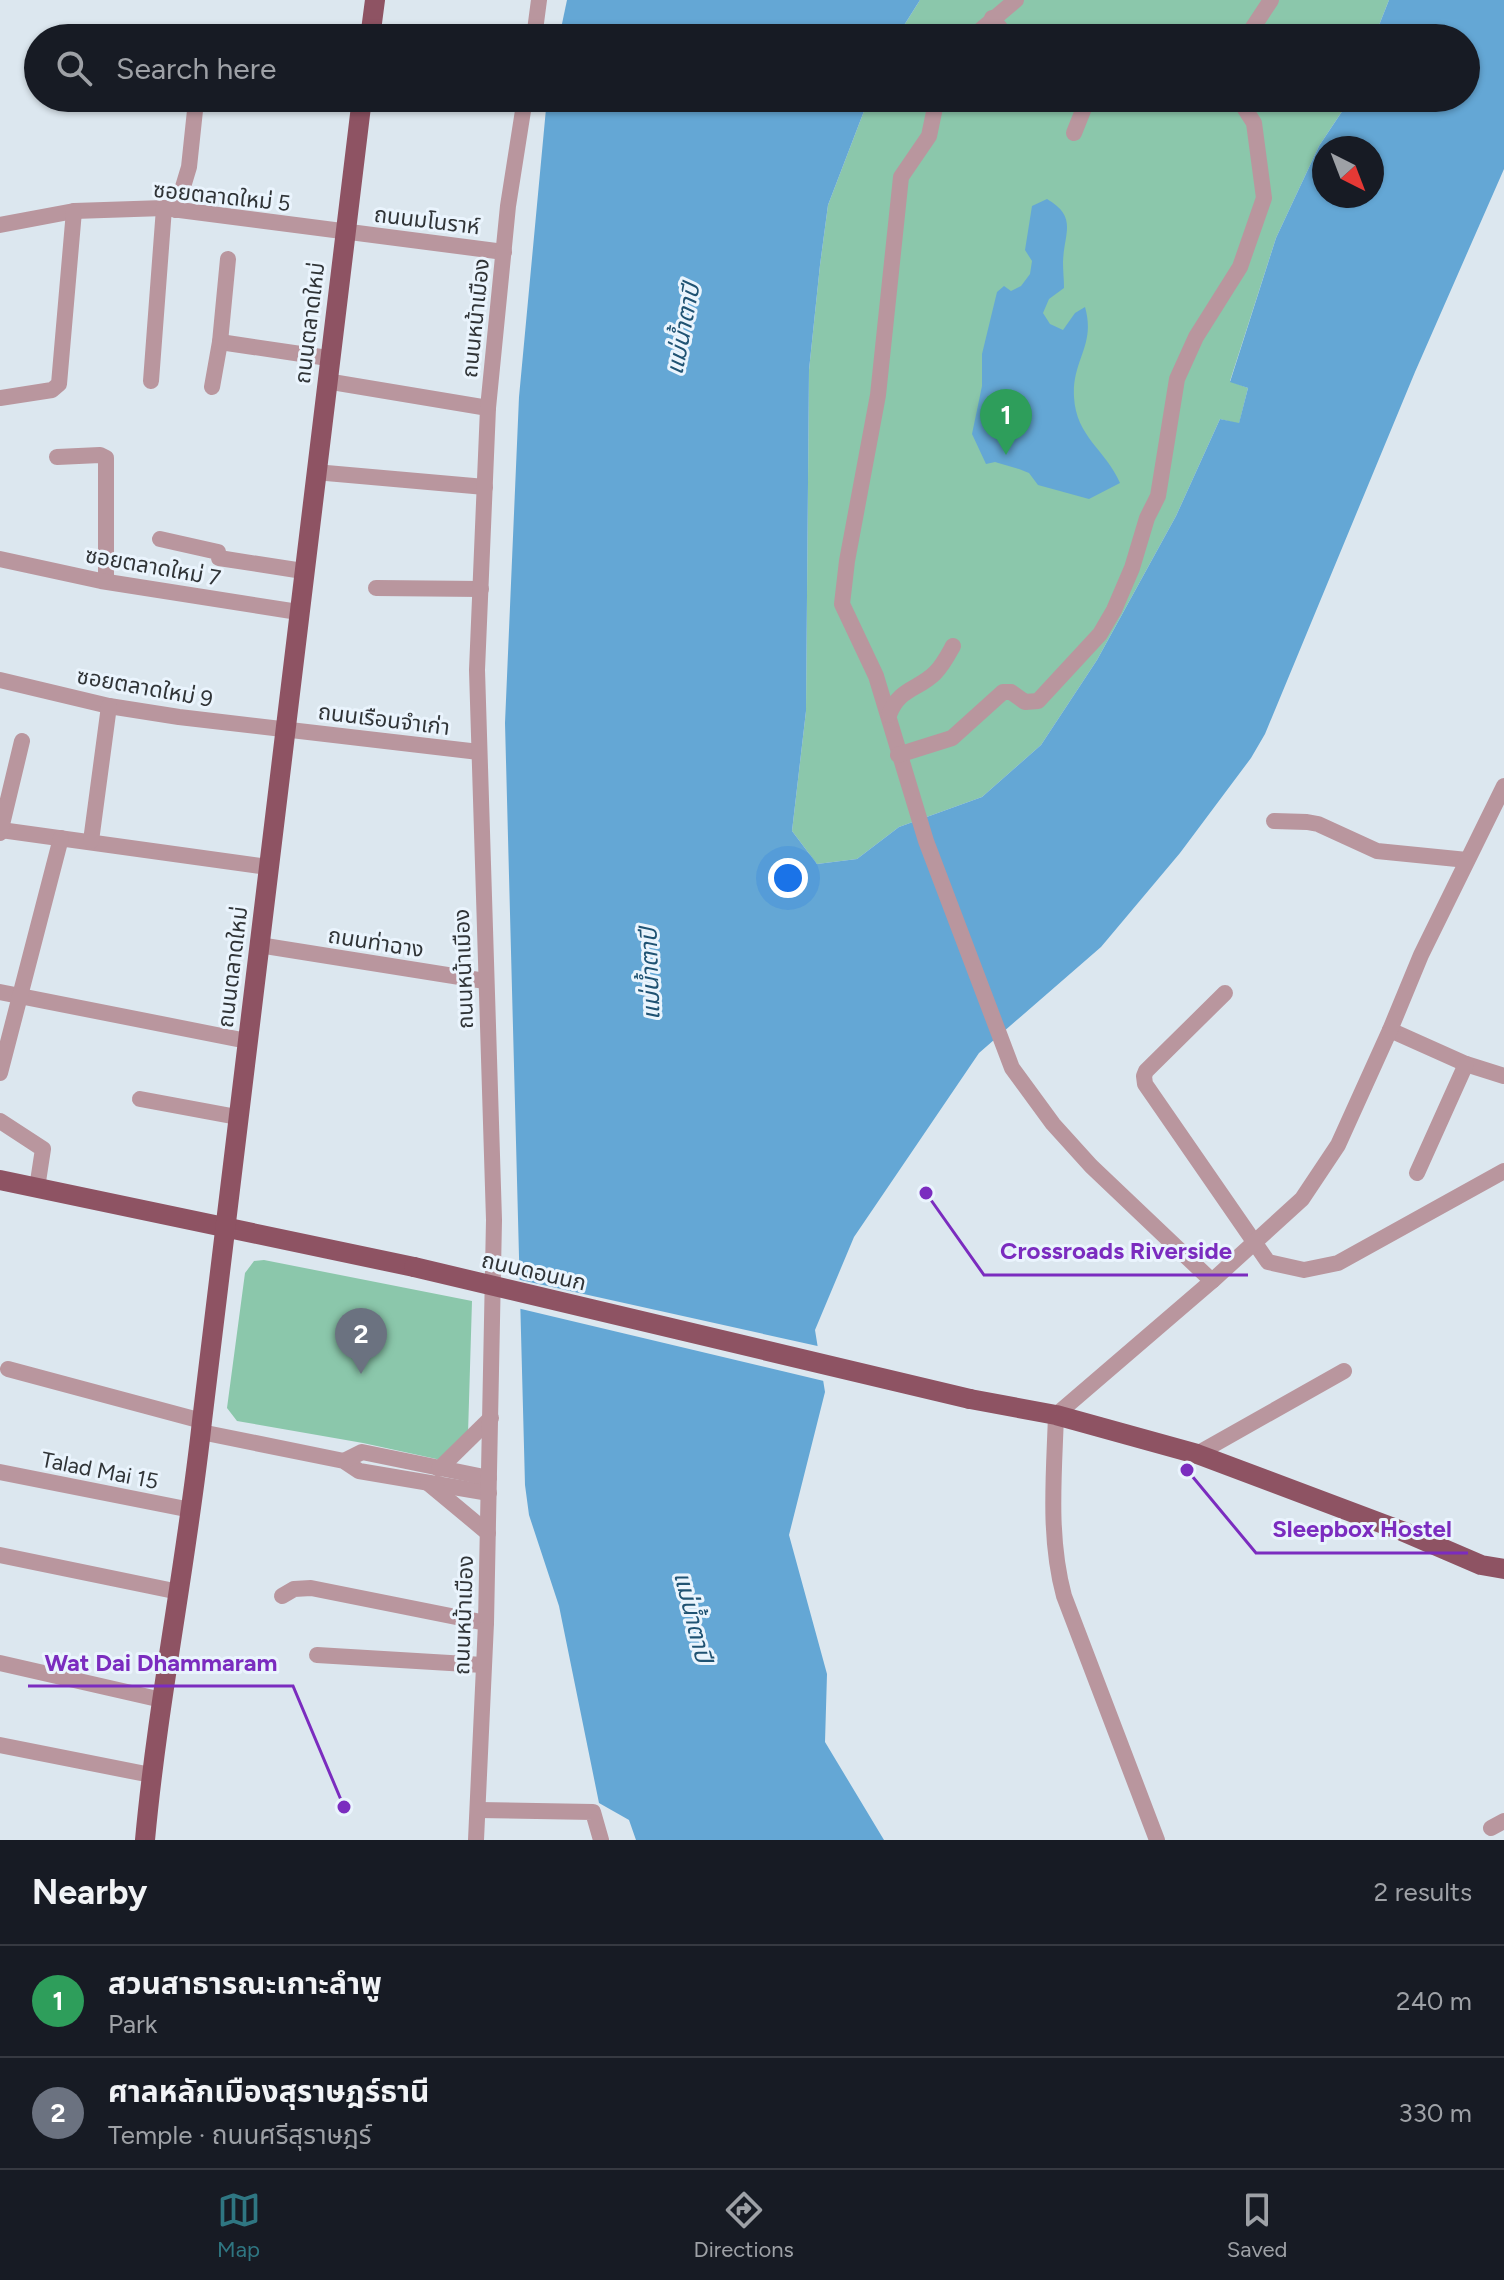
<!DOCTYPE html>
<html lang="en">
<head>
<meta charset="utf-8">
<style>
  :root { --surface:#171b24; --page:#20242c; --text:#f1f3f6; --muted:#9ea1a6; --line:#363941; --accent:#2f7682 }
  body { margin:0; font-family:Figtree,"Noto Sans Thai",sans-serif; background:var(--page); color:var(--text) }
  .compass { position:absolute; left:1312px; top:136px; width:72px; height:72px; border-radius:50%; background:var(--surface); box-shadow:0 2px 6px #0004; rotate:138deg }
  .you { position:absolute; left:788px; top:878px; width:28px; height:28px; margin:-20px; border:6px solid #fff; border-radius:50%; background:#1a73e8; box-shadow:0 0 0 12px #1a73e833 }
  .badge { display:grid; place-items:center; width:52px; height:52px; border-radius:50%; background:var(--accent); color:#fff; font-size:26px; font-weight:700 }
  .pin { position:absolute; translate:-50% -66px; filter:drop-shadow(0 2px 4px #0008) }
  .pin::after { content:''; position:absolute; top:42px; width:28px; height:24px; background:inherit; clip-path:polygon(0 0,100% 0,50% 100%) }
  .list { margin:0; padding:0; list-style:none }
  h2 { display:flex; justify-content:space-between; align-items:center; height:104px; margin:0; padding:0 32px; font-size:34px }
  h2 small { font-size:26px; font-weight:400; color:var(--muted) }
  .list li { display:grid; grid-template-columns:52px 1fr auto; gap:24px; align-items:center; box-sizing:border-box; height:112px; padding:0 32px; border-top:2px solid var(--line) }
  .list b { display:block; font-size:30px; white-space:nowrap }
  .list p { margin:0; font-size:26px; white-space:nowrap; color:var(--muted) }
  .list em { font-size:26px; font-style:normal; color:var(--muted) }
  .icon { flex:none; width:44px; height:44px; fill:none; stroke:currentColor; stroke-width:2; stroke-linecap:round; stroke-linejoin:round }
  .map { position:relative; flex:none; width:1504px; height:1840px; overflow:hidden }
  .search { position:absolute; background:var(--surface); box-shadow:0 2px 6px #0004; left:24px; right:24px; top:24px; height:88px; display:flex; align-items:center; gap:20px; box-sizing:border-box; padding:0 28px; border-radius:44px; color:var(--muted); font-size:30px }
  .sheet { height:328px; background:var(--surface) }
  nav { display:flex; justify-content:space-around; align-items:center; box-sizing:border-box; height:112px; border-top:2px solid var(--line); background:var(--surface); font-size:22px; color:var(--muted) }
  nav a { display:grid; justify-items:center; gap:4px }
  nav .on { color:var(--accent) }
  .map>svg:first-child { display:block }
</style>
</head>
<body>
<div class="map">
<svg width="1504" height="1840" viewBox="0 0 1504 1840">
  <rect width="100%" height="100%" fill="#dce7ef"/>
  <g fill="#8bc7ab">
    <polygon points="920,0 1389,0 1374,38 896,38"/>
    <polygon points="869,98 1351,98 1319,146 1276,238 1230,381 1248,388 1239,424 1220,419 1176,516 1097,660 1041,745 982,797 899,827 857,859 817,864 792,831 806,711 809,370 820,265 828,205"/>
    <polygon points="264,1260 472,1301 468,1434 441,1460 363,1443 237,1421 227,1408 245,1273 254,1261"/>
  </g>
  <g fill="#64a7d5" fill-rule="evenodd">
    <polygon points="567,0 920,0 896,38 559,38"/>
    <path d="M1389,0H1504V169L1415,372L1265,734L1251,758L1180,853L1101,947L979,1053L854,1237L815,1330L825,1392L789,1535L827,1674L825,1742L884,1840H636L629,1820L599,1803L559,1606L529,1515L525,1485L505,723L519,397L547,98H869L828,205L820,265L809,370L806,711L792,831L817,864L857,859L899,827L982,797L1041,745L1097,660L1176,516L1220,419L1239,423L1248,388L1230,382L1276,238L1319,146L1351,98H1466V38H1374ZM1324,148H1372V196H1324Z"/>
    <path d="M1047,199C1078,217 1064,233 1063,262C1063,271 1064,280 1064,288L1049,299L1043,313L1050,324L1063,330L1075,313L1085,307C1096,346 1072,359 1074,397C1076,437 1106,450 1120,483L1089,499L1038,485L1029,473L1019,469L995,462L986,464L972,434L982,386V354L997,292L1004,286L1011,291L1021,286L1030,274L1032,261L1025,250L1032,206Z"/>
  </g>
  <polygon fill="#dce7ef" points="516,1279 822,1347 828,1382 517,1308"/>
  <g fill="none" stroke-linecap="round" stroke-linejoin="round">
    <g stroke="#b9969e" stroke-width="16">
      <polyline points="992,18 1008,38"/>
      <polyline points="534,38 539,0"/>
      <polyline points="971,38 1016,0"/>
      <polyline points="1246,38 1271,0"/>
      <polyline points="937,98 929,136 901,177 878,395 847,561 842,604 876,676 926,841 1012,1068 1053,1124 1091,1166 1212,1281"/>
      <polyline points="1074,133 1088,98"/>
      <polyline points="176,210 189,167 196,101"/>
      <polyline points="0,225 74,211 164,208 504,252"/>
      <polyline points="220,342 328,358"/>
      <polyline points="151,381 164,208"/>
      <polyline points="326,381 488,408"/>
      <polyline points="212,387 220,342 228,259"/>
      <polyline points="0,398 52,390 59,384 74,211"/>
      <polyline points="57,457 100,455 106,458 106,581"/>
      <polyline points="315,472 485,487"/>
      <polyline points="160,539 218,552 219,558 303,571"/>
      <polyline points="0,559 101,581 298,612"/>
      <polyline points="376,588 481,589"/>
      <polyline points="0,680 109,706 179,717 479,752"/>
      <path d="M889,715C899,688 918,690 935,673C943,665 948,655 953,646"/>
      <polyline points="898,755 952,738 1003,692 1011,692 1025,702 1038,701 1100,634 1114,610 1132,568 1147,518 1158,496 1177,379 1196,337 1240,267 1264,198 1254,123 1238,98"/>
      <polyline points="1274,821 1307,822 1318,824 1377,851 1467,860"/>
      <polyline points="1,830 268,867"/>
      <polyline points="0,833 22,741"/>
      <polyline points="91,841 109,706"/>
      <polyline points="259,945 485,981"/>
      <polyline points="0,992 247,1041"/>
      <polyline points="1225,993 1146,1071 1144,1076 1145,1084 1268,1262 1304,1270 1338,1263 1504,1171"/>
      <polyline points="1390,1030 1466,1064 1504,1076"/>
      <polyline points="0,1073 61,838"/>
      <polyline points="140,1099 237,1117"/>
      <polyline points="0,1121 43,1149 37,1188"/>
      <polyline points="1417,1173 1466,1064"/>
      <polyline points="8,1369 202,1421"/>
      <polyline points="201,1432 344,1461 359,1471 489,1493"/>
      <polyline points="1197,1454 1344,1371"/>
      <polyline points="344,1461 362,1452 489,1478"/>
      <polyline points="439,1469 491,1418"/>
      <polyline points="0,1472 191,1510"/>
      <polyline points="428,1483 488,1533"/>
      <polyline points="0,1555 179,1592"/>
      <polyline points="282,1596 294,1589 311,1588 486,1623"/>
      <polyline points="317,1655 483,1665"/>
      <polyline points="0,1663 162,1700"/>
      <polyline points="0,1745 151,1775"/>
      <polyline points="478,1810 593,1812 601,1840"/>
      <polyline points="1491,1828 1504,1821"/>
      <polyline points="476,1840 486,1623 494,1220 477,670 488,408 508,206 525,98"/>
      <path d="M1157,1840L1064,1596C1048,1537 1054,1476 1056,1415L1212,1281L1302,1199L1338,1145L1390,1030L1421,955L1504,786"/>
    </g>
    <g stroke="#8e5363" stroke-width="20">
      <polyline points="370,38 375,0"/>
      <polyline points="0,1180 414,1267"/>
      <polyline points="970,1399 1056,1415 1197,1454 1402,1531 1481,1565 1504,1569"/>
      <path d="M145,1840C158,1699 187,1561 202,1421C252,979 305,538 362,98"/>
    </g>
    <polyline stroke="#8e5363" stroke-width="20" points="414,1267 970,1399"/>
  </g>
  <g text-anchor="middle" stroke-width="6" stroke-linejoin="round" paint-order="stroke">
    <g font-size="22" fill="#303437" stroke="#eaf4fd">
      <text transform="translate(222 196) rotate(6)" y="8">ซอยตลาดใหม่ 5</text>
      <text transform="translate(427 220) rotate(7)" y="8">ถนนมโนราห์</text>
      <text transform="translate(475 318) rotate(-84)" y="8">ถนนหน้าเมือง</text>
      <text transform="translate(309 323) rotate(-83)" y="8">ถนนตลาดใหม่</text>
      <text transform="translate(153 566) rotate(10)" y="8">ซอยตลาดใหม่ 7</text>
      <text transform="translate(145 687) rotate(10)" y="8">ซอยตลาดใหม่ 9</text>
      <text transform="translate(384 719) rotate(7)" y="8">ถนนเรือนจำเก่า</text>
      <text transform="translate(376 942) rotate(9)" y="8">ถนนท่าฉาง</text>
      <text transform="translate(232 967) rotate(-83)" y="8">ถนนตลาดใหม่</text>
      <text transform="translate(463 969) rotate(-92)" y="8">ถนนหน้าเมือง</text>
      <text transform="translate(534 1271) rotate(13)" y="8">ถนนดอนนก</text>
      <text transform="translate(100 1470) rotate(11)" y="8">Talad Mai 15</text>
      <text transform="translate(463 1615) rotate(-88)" y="8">ถนนหน้าเมือง</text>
    </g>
    <g font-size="24" font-style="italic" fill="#1f5272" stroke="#eaf4fd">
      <text transform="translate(683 329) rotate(-79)" y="8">แม่น้ำตาปี</text>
      <text transform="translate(650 974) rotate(-92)" y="8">แม่น้ำตาปี</text>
      <text transform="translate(693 1617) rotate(76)" y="8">แม่น้ำตาปี</text>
    </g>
  </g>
  <path fill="none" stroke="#7b2cbf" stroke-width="3" d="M926 1193L984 1275H1248M1187 1470L1256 1553H1468M344 1807L293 1686H28"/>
  <g fill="#7b2cbf" stroke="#eaf4fd" stroke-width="3">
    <circle cx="926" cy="1193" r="8"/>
    <circle cx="1187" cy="1470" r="8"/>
    <circle cx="344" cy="1807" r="8"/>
  </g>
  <g font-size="24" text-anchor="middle" font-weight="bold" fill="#7b2cbf" stroke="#eaf4fd" stroke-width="6" stroke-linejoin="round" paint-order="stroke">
    <text x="1116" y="1259">Crossroads Riverside</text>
    <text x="1362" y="1537">Sleepbox Hostel</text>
    <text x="161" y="1671">Wat Dai Dhammaram</text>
  </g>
</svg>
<svg class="compass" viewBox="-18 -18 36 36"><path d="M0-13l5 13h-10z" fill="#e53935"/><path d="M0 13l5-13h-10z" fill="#9ea1a6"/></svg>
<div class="you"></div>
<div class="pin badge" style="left:1006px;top:455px;background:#2e9e5b">1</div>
<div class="pin badge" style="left:361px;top:1374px;background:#6b7280">2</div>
<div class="search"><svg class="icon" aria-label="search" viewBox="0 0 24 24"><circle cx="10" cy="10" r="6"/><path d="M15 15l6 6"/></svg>Search here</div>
</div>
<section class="sheet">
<h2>Nearby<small>2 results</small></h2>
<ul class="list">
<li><span class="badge" style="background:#2e9e5b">1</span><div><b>สวนสาธารณะเกาะลำพู</b><p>Park</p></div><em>240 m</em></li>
<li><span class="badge" style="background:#6b7280">2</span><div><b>ศาลหลักเมืองสุราษฎร์ธานี</b><p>Temple · ถนนศรีสุราษฎร์</p></div><em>330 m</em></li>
</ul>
</section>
<nav>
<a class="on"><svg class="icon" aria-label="map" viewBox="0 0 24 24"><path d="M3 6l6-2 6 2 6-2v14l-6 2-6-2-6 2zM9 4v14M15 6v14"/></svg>Map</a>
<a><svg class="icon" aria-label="directions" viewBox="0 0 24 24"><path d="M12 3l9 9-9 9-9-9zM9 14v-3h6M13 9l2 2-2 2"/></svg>Directions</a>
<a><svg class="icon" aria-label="saved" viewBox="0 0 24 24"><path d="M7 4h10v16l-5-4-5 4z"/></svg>Saved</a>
</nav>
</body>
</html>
